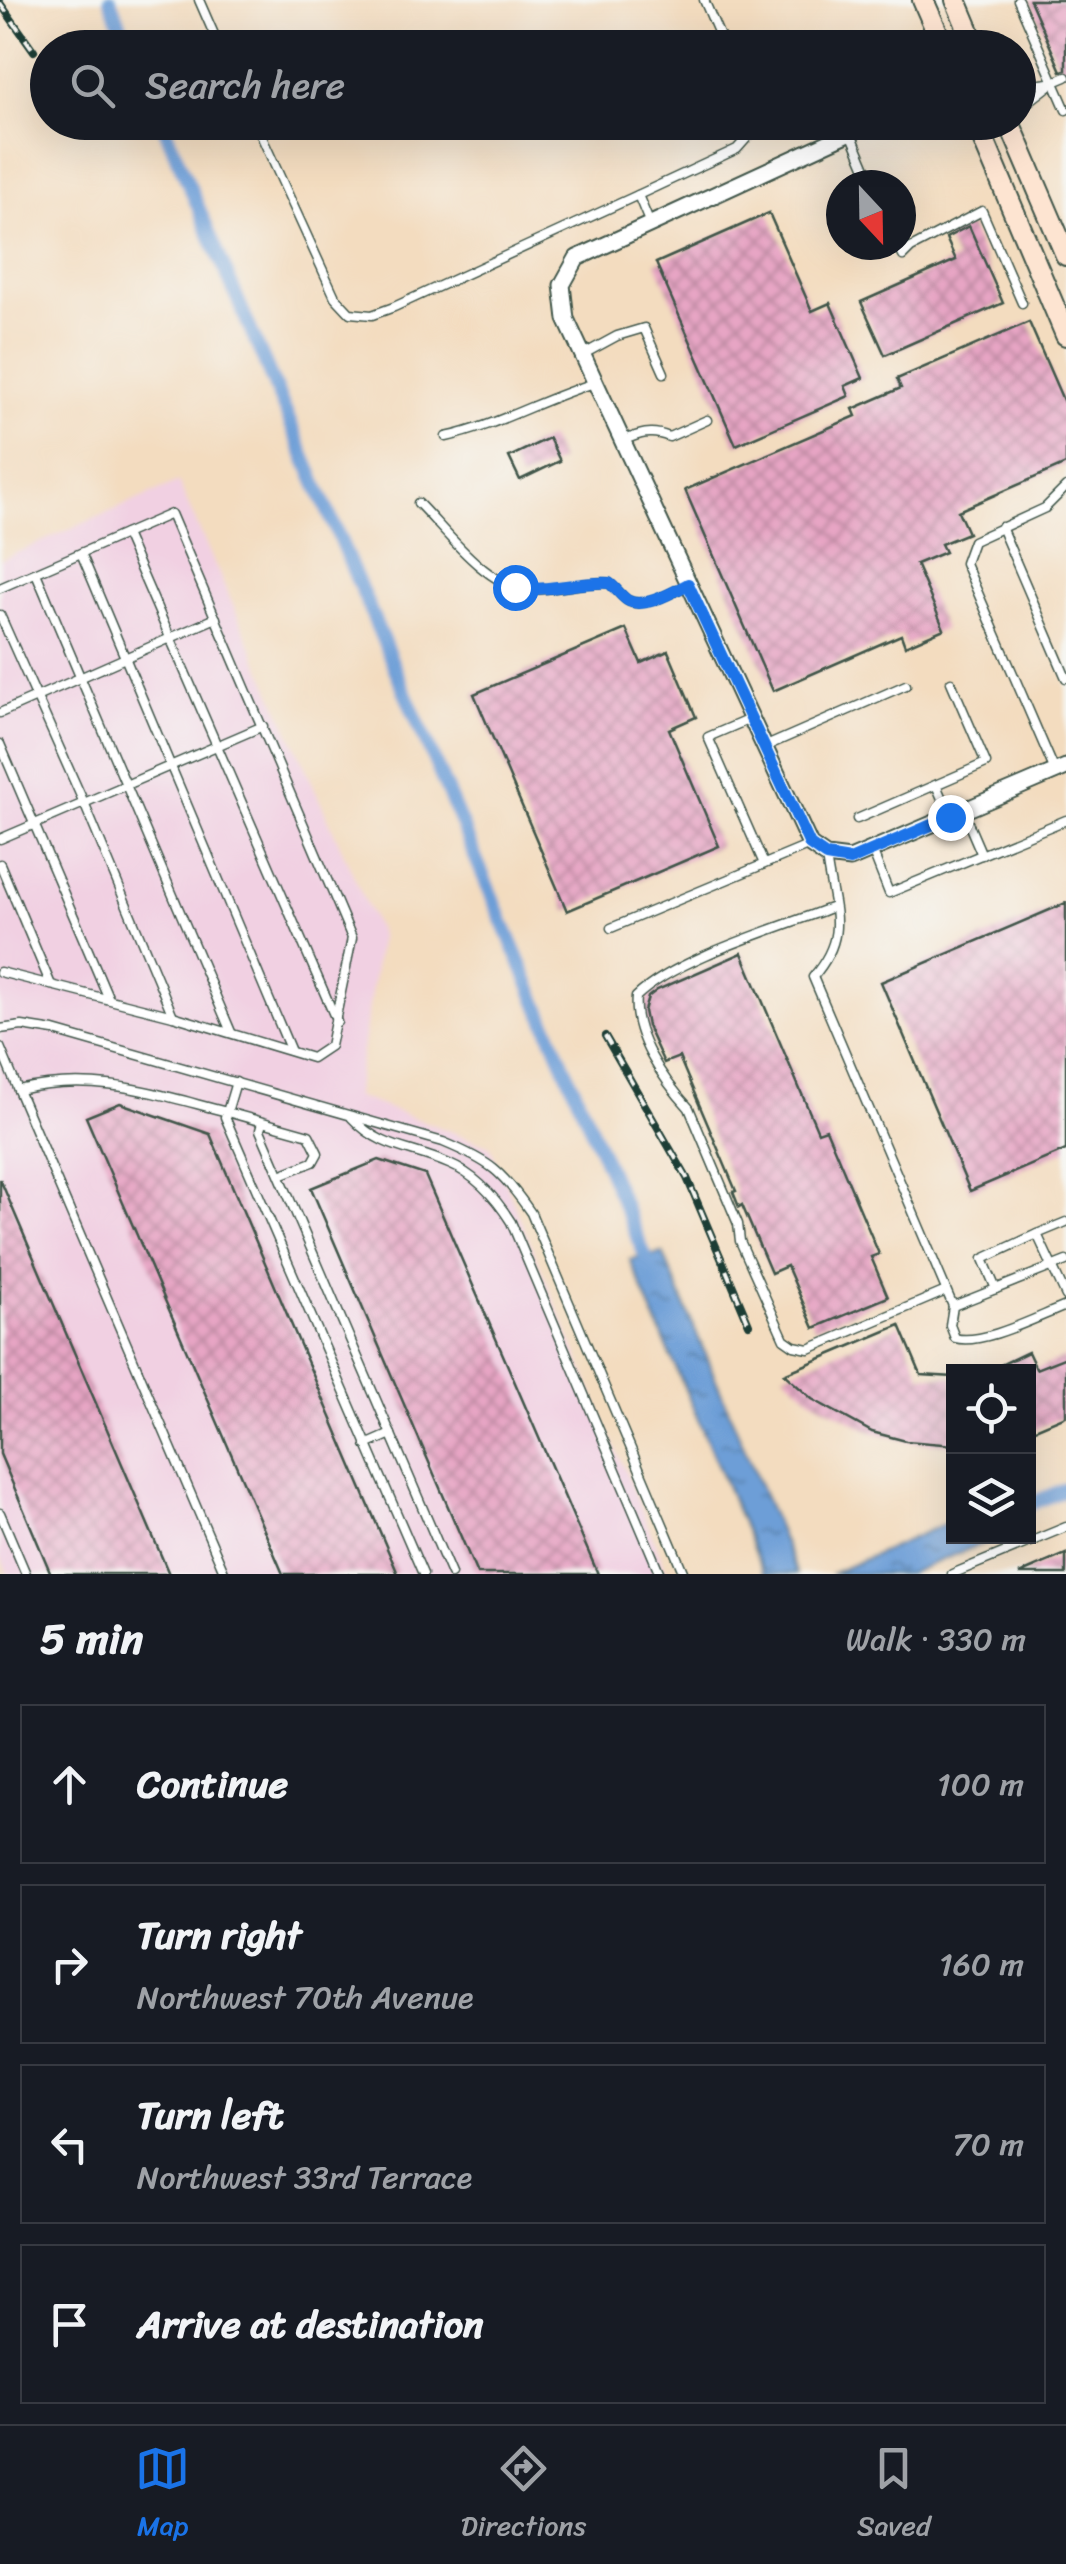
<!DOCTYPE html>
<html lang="en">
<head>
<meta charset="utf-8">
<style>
  :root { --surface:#171b24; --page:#242831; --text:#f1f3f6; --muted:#9ea1a6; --line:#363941; --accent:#1a73e8 }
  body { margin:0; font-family:Sriracha,sans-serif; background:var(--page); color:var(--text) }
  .controls { position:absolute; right:30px; bottom:30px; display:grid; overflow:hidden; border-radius:0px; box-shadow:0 10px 40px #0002 }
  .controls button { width:90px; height:90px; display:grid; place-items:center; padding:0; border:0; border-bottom:2px solid var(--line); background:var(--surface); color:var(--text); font:50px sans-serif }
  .compass { position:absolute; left:826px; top:170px; width:90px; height:90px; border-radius:50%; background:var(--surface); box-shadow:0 10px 40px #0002; rotate:158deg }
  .stop { position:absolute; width:30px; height:30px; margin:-22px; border:8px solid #1a73e8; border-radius:50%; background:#fff }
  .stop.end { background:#1a73e8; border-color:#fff; box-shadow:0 2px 10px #0008 }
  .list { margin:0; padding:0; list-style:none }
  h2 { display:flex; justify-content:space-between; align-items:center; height:130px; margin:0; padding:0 40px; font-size:42px }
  h2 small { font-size:32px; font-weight:400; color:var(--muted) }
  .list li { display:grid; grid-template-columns:65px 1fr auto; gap:30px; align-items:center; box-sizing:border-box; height:160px; margin:0 20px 20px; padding:0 20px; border:2px solid var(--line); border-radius:0px }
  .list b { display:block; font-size:38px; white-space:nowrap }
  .list p { margin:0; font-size:32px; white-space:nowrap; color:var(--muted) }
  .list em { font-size:32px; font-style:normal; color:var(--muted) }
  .icon { flex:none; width:55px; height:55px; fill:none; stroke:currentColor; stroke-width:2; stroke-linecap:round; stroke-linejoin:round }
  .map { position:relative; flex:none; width:1066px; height:1574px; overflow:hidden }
  .search { position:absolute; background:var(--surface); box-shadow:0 10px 40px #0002; left:30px; right:30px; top:30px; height:110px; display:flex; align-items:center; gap:25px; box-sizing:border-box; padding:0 35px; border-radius:55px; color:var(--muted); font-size:38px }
  .sheet { height:850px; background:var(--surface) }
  nav { display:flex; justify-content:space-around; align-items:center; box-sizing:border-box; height:140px; border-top:2px solid var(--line); background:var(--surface); font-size:28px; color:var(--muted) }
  nav a { display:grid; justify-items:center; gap:5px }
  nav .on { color:var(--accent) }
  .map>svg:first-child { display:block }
</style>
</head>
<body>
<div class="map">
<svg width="1066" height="1574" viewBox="0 0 1066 1574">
  <defs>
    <pattern id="water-ripples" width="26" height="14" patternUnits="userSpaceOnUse" patternTransform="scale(2.5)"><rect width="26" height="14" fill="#6d9ed7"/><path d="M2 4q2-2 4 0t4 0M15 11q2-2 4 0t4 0" fill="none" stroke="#5982af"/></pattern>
    <pattern id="building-cross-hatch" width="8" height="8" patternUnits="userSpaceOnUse" patternTransform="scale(2.5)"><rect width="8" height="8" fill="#e7a5c4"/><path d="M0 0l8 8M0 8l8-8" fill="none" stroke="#bb88a0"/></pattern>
  </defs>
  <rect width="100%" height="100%" fill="#f6f6f2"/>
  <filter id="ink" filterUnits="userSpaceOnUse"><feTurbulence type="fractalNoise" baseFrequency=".01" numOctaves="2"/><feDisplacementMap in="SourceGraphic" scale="20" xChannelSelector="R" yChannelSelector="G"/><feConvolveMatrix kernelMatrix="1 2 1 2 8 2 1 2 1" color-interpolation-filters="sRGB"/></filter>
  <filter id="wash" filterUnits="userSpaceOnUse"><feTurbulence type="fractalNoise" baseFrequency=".0048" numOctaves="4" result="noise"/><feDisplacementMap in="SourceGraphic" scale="40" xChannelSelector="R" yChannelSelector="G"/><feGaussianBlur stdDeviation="2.25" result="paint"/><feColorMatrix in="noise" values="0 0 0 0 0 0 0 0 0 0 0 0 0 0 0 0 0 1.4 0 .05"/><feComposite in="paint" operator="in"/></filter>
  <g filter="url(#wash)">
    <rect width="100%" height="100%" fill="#f3dcbf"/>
    <polygon fill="#f1d0e2" points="178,482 380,935 355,1096 490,1146 668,1574 8,1574 0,1556 0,560"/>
    <g fill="url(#water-ripples)" stroke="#466e86" stroke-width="2.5">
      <polygon points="663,1253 797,1574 764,1574 630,1260"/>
      <polygon points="953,1520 954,1536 999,1537 907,1574 831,1574"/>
    </g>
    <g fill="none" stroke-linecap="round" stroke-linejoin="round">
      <g stroke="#6d9ed7" stroke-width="14">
        <polyline points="110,0 130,48"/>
        <polyline points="162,122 653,1274"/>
        <polyline points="1028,1505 1066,1489"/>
      </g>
    </g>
    <g id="blocks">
      <g fill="url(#building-cross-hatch)">
        <polygon points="1030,0 1066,0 1066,70 1061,71"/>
        <polygon points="769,213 812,311 830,303 863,378 845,386 849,396 736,445 656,263"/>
        <polygon points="969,226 1003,303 885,355 861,302 956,260 946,238"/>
        <polygon points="1029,322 1066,407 1066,464 958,511 968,533 941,544 945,552 916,564 944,629 905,646 901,635 773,691 685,490 856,416 853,409 901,388 897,379"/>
        <polygon points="549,438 560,461 520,480 509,457"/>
        <polygon points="626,629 641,663 668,651 688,698 696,717 669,729 719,846 567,911 474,694"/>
        <polygon points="1066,903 1066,1150 970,1191 881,982"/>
        <polygon points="742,953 818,1132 826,1129 879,1254 871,1257 888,1297 814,1328 787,1266 771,1273 742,1205 739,1207 733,1192 736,1191 679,1057 664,1063 647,1026 644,1011 648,997 657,990"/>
        <polygon points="120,1103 210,1134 398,1574 283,1574 86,1117"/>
        <polygon points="379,1160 425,1175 598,1574 477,1574 311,1188"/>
        <polygon points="0,1179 169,1574 51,1574 0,1454"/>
        <polygon points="900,1325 921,1375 954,1377 954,1445 906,1441 872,1432 812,1399 784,1374"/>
        <polygon points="1028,1352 1036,1369 1066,1357 1066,1416 1028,1432 1028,1372 986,1372"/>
        <polygon points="1066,1554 1066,1574 1019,1574"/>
      </g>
    </g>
  </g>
  <g filter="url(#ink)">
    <use href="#blocks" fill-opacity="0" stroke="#3f5549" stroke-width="2.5"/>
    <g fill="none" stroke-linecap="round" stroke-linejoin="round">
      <defs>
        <g id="lane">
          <polyline points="199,0 220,48"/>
          <polyline points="704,0 725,48"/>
          <polyline points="1018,0 1066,110"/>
          <polyline points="1018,87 1049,83"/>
          <polyline points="1018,110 1054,82 1066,77"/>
          <polyline points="255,122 335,297 350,313 372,315 394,307 638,195"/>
          <polyline points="851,133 873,185"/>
          <polyline points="650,224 638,195 737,149 761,122"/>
          <polyline points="898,245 903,256 911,248 982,211 1022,303"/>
          <polyline points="582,355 617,336 644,328 664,373"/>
          <path d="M446,437C497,426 544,398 595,383"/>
          <path d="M622,441C639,434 651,429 669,437L707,420"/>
          <path d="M418,503C446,531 485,584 524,589C553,592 581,581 609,583C615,587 621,596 627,600C643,610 673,592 689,584"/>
          <polyline points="1001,527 1066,678"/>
          <polyline points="125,534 337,1022"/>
          <polyline points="81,553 290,1049"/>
          <polyline points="36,573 231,1032"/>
          <polyline points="0,588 171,514 352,938 330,1046 312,1058 173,1016 0,972"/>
          <polyline points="0,615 84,803 263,726"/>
          <polyline points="0,713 216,618"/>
          <polyline points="750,719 708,737 764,864"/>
          <polyline points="0,744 109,999"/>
          <polyline points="764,747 906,685"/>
          <polyline points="1055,771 965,563 973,541 1045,508 1066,487"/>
          <polyline points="936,785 950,817"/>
          <polyline points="963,811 982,855"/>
          <polyline points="857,819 986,763 951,682"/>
          <polyline points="0,839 84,803 173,1016"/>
          <polyline points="872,850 889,893 1066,820"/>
          <path d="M826,856C832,908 851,933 813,977L953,1306L1066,1261"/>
          <polyline points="0,864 51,985"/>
          <path d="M833,907C779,928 676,958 636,997C632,1035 664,1081 689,1108L738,1224L740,1241L784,1339L794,1346L809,1349L946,1291"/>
          <polyline points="611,928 810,845"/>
          <path d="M0,1029L22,1026L54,1031L443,1142C491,1162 502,1171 531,1213L684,1574"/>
          <path d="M0,1047L18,1090C96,1072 152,1093 227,1112L225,1117L423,1574"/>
          <polyline points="236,1082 227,1112 309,1135 318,1153 313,1162 280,1175"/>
          <polyline points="18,1090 225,1574"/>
          <path d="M352,1118C382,1150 411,1147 449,1164C476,1175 496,1198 511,1222L660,1574"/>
          <polyline points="262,1123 260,1130 451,1574"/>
          <polyline points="1066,1222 1037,1234 1066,1296"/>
          <polyline points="996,1289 983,1259 1037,1234"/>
          <path d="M953,1306L950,1325L955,1338C982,1346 1039,1316 1066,1306"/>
          <polyline points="366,1445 391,1434"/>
          <polyline points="0,1513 26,1574"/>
          <polyline points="952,1574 1066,1527"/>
        </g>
        <polyline id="street" points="873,122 577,258 562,285 566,319 810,845 826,856 850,859 1066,767"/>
        <g id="secondary">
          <polyline points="923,0 944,48"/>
          <polyline points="956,0 976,48"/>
          <polyline points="976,122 1066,335"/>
          <polyline points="1009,122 1066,255"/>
        </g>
      </defs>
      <use href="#lane" stroke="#3f5549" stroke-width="11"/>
      <use href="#street" stroke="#3f5549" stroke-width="19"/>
      <use href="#secondary" stroke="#3f5549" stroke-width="24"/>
      <use href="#lane" stroke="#fff" stroke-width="8"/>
      <use href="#street" stroke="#fff" stroke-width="15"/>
      <use href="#secondary" stroke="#fde4d1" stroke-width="20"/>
      <defs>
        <g id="rail">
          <polyline points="0,3 34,51"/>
          <polyline points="605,1036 687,1178 749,1324"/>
        </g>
      </defs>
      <use href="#rail" stroke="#1f3d34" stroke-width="8"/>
      <use href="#rail" stroke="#f6f6f2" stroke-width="4" stroke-dasharray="11" stroke-linecap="butt"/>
    </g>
  </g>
  <g fill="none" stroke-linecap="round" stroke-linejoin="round" filter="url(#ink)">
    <path stroke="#1a73e8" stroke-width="12" d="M515,587C546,593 578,581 609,583C615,587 621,596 627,600C643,610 673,592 688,584L810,845L826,856L850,860L950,817"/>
  </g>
</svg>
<div class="controls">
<button><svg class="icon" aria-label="locate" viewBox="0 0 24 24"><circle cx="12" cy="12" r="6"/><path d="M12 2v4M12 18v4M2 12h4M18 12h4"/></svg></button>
<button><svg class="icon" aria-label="layers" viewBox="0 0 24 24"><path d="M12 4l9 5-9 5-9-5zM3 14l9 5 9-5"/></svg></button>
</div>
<svg class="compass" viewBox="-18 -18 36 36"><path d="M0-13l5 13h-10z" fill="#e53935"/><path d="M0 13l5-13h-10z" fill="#9ea1a6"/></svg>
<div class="stop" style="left:515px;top:587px"></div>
<div class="stop end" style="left:950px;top:817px"></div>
<div class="search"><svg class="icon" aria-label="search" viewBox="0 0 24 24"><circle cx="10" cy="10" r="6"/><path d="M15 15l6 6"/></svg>Search here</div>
</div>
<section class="sheet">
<h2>5 min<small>Walk · 330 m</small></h2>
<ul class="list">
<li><svg class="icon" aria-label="ahead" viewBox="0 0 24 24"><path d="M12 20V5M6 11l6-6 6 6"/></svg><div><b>Continue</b></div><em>100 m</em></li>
<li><svg class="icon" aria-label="right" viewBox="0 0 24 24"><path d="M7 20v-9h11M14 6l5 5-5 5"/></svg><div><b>Turn right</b><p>Northwest 70th Avenue</p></div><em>160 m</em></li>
<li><svg class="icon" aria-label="left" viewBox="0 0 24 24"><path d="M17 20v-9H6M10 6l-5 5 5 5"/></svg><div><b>Turn left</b><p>Northwest 33rd Terrace</p></div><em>70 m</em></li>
<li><svg class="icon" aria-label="arrive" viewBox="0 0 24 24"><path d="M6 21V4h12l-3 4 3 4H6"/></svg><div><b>Arrive at destination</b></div></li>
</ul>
</section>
<nav>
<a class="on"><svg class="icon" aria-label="map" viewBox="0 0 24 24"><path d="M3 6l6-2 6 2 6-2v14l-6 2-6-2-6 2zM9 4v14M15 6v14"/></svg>Map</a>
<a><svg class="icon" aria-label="directions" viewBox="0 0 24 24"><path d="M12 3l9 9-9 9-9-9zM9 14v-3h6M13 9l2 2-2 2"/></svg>Directions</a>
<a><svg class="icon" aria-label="saved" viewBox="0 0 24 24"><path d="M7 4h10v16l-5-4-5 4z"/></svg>Saved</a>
</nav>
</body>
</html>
